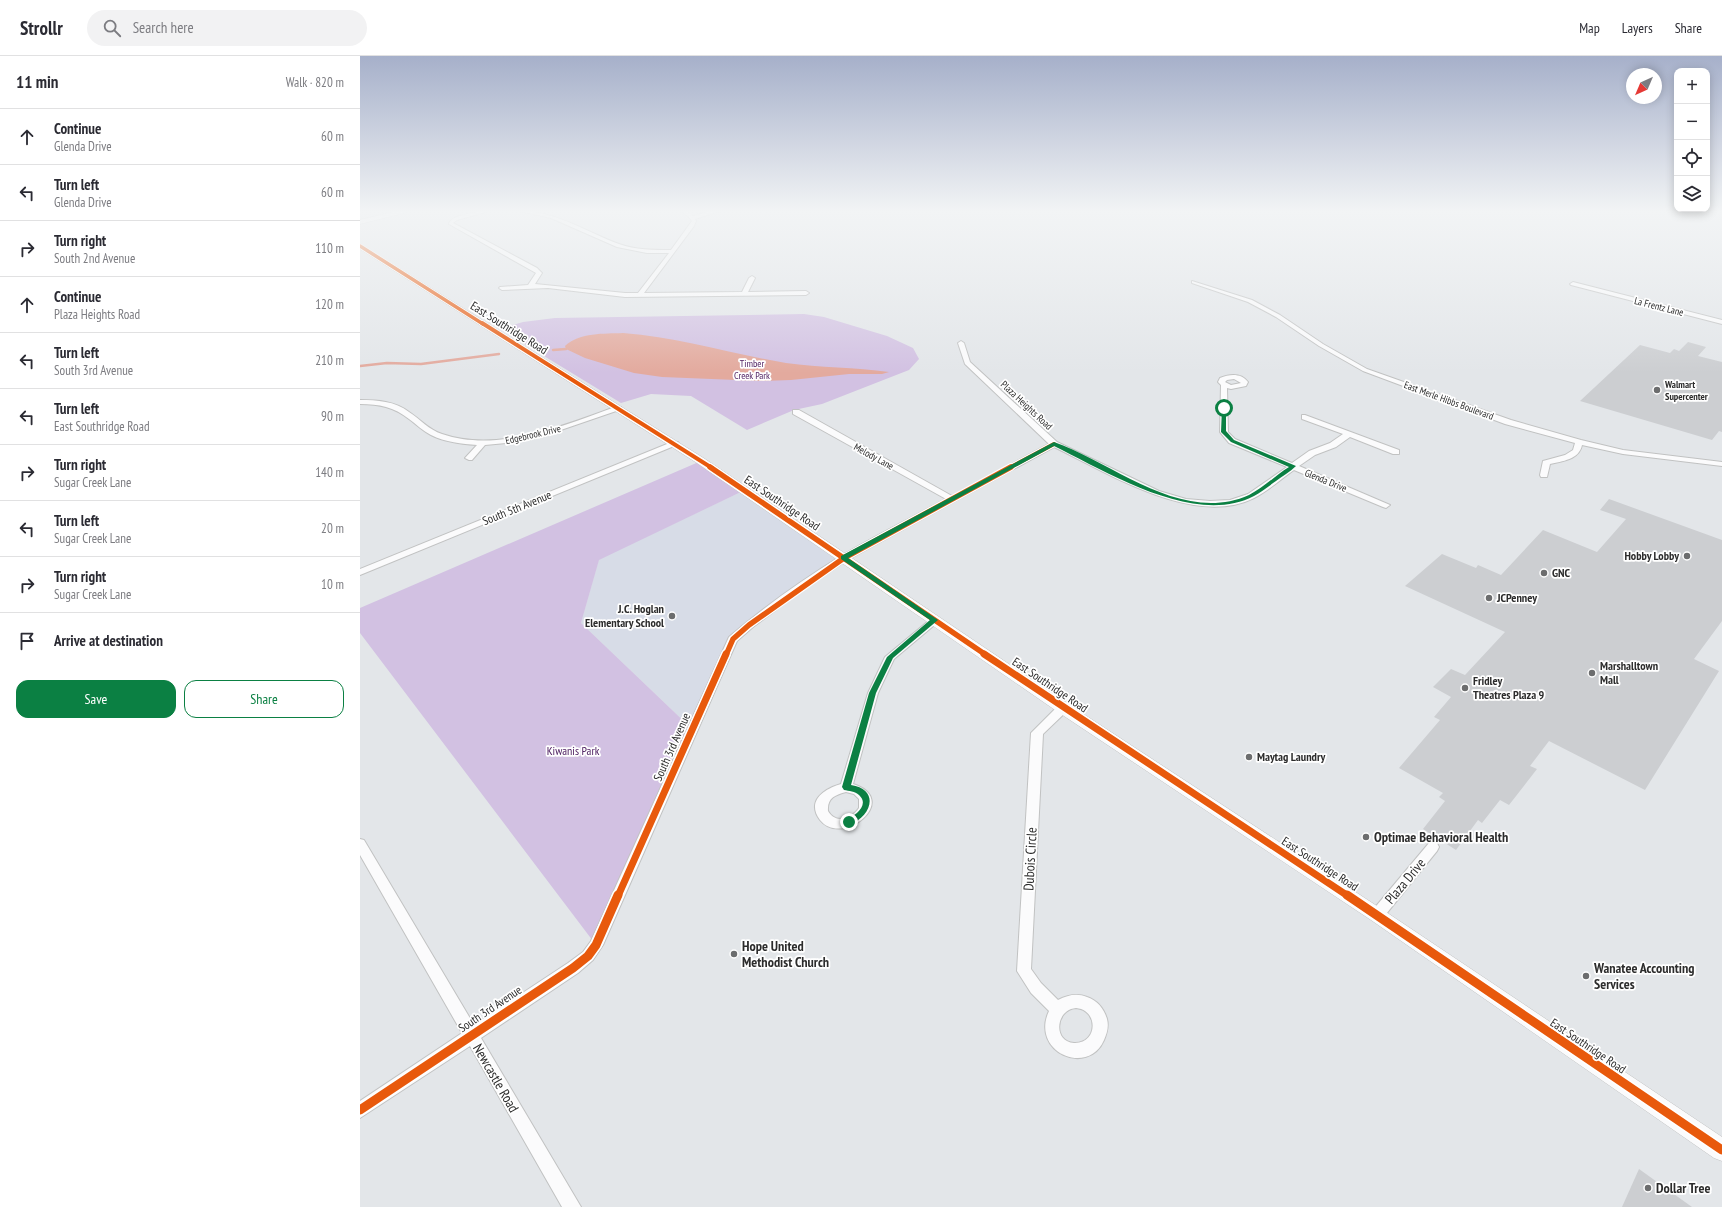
<!DOCTYPE html>
<html lang="en">
<head>
<meta charset="utf-8">
<style>
  :root { --surface:#fff; --page:#f2f2f3; --text:#2b2b33; --muted:#7c7c81; --line:#e1e1e2; --accent:#0b8043 }
  body { margin:0; font-family:"PT Sans Narrow",sans-serif; background:var(--page); color:var(--text) }
  .controls { position:absolute; right:12px; top:12px; display:grid; overflow:hidden; border-radius:8px; box-shadow:0 2px 10px #0003 }
  .controls button { width:36px; height:36px; display:grid; place-items:center; padding:0; border:0; border-bottom:1px solid var(--line); background:var(--surface); color:var(--text); font:20px sans-serif }
  .compass { position:absolute; left:1266px; top:12px; width:36px; height:36px; border-radius:50%; background:var(--surface); box-shadow:0 2px 10px #0003; rotate:224deg }
  .stop { position:absolute; width:12px; height:12px; margin:-9px; border:3px solid #0b8043; border-radius:50%; background:#fff }
  .stop.end { background:#0b8043; border-color:#fff; box-shadow:0 1px 4px #0008 }
  .list { margin:0; padding:0; list-style:none }
  h2 { display:flex; justify-content:space-between; align-items:center; height:52px; margin:0; padding:0 16px; font-size:17px }
  h2 small { font-size:13px; font-weight:400; color:var(--muted) }
  .list li { display:grid; grid-template-columns:26px 1fr auto; gap:12px; align-items:center; box-sizing:border-box; height:56px; padding:0 16px; border-top:1px solid var(--line) }
  .list b { display:block; font-size:15px; white-space:nowrap }
  .list p { margin:0; font-size:13px; white-space:nowrap; color:var(--muted) }
  .list em { font-size:13px; font-style:normal; color:var(--muted) }
  .actions { display:flex; gap:8px; padding:12px 16px }
  .actions a { flex:1; padding:9px 0; border:1px solid var(--accent); border-radius:12px; text-align:center; font-size:14px; color:var(--accent) }
  .actions .main { background:var(--accent); color:#fff }
  .icon { flex:none; width:22px; height:22px; fill:none; stroke:currentColor; stroke-width:2; stroke-linecap:round; stroke-linejoin:round }
  .map { position:relative; flex:none; width:1362px; height:1151px; overflow:hidden }
  header { display:flex; align-items:center; gap:24px; box-sizing:border-box; height:56px; padding:0 20px; background:var(--surface); border-bottom:1px solid var(--line) }
  header strong { font-size:19px }
  nav { display:flex; gap:22px; margin-inline-start:auto; font-size:14px }
  .search { width:280px; height:36px; background:var(--page); display:flex; align-items:center; gap:10px; box-sizing:border-box; padding:0 14px; border-radius:22px; color:var(--muted); font-size:15px }
  main { display:flex }
  aside { flex:1; background:var(--surface) }
  .map>svg:first-child { display:block }
</style>
</head>
<body>
<header>
<strong>Strollr</strong>
<div class="search"><svg class="icon" aria-label="search" viewBox="0 0 24 24"><circle cx="10" cy="10" r="6"/><path d="M15 15l6 6"/></svg>Search here</div>
<nav><a>Map</a><a>Layers</a><a>Share</a></nav>
</header>
<main>
<aside>
<h2>11 min<small>Walk · 820 m</small></h2>
<ul class="list">
<li><svg class="icon" aria-label="ahead" viewBox="0 0 24 24"><path d="M12 20V5M6 11l6-6 6 6"/></svg><div><b>Continue</b><p>Glenda Drive</p></div><em>60 m</em></li>
<li><svg class="icon" aria-label="left" viewBox="0 0 24 24"><path d="M17 20v-9H6M10 6l-5 5 5 5"/></svg><div><b>Turn left</b><p>Glenda Drive</p></div><em>60 m</em></li>
<li><svg class="icon" aria-label="right" viewBox="0 0 24 24"><path d="M7 20v-9h11M14 6l5 5-5 5"/></svg><div><b>Turn right</b><p>South 2nd Avenue</p></div><em>110 m</em></li>
<li><svg class="icon" aria-label="ahead" viewBox="0 0 24 24"><path d="M12 20V5M6 11l6-6 6 6"/></svg><div><b>Continue</b><p>Plaza Heights Road</p></div><em>120 m</em></li>
<li><svg class="icon" aria-label="left" viewBox="0 0 24 24"><path d="M17 20v-9H6M10 6l-5 5 5 5"/></svg><div><b>Turn left</b><p>South 3rd Avenue</p></div><em>210 m</em></li>
<li><svg class="icon" aria-label="left" viewBox="0 0 24 24"><path d="M17 20v-9H6M10 6l-5 5 5 5"/></svg><div><b>Turn left</b><p>East Southridge Road</p></div><em>90 m</em></li>
<li><svg class="icon" aria-label="right" viewBox="0 0 24 24"><path d="M7 20v-9h11M14 6l5 5-5 5"/></svg><div><b>Turn right</b><p>Sugar Creek Lane</p></div><em>140 m</em></li>
<li><svg class="icon" aria-label="left" viewBox="0 0 24 24"><path d="M17 20v-9H6M10 6l-5 5 5 5"/></svg><div><b>Turn left</b><p>Sugar Creek Lane</p></div><em>20 m</em></li>
<li><svg class="icon" aria-label="right" viewBox="0 0 24 24"><path d="M7 20v-9h11M14 6l5 5-5 5"/></svg><div><b>Turn right</b><p>Sugar Creek Lane</p></div><em>10 m</em></li>
<li><svg class="icon" aria-label="arrive" viewBox="0 0 24 24"><path d="M6 21V4h12l-3 4 3 4H6"/></svg><div><b>Arrive at destination</b></div></li>
</ul>
<div class="actions"><a class="main">Save</a><a>Share</a></div>
</aside>
<div class="map">
<svg width="1362" height="1151" viewBox="0 0 1362 1151">
  <rect width="100%" height="100%" fill="#e3e6e9"/>
  <polygon fill="#d7dce7" points="383,435 484,502 380,577 332,673 221,567 239,503"/>
  <g fill="#d2c1e2">
    <polygon points="444,258 464,261 527,280 553,292 559,303 549,314 462,348 434,354 387,374 331,340 291,338 261,347 140,273 163,266 195,262"/>
    <polygon points="341,405 383,435 239,504 221,567 332,673 236,889 0,577 0,552"/>
  </g>
  <path fill="#e3aa9e" d="M263,277C318,281 371,298 426,307C460,312 495,311 529,316L522,318H489L431,324L401,325L302,321L274,317L225,302L206,293L205,290C220,276 244,278 263,277Z"/>
  <g fill="none" stroke-linecap="round" stroke-linejoin="round">
    <g stroke="#e3aa9e" stroke-width="2.5">
      <polyline points="193,294 206,293"/>
      <polyline points="0,310 27,307 61,308 139,298"/>
    </g>
  </g>
  <g fill="#ccced1">
    <polygon points="1328,286 1346,291 1338,300 1362,306 1362,376 1359,375 1352,384 1220,345 1280,289 1310,297 1314,293 1319,295"/>
    <polygon points="1249,443 1362,484 1362,565 1334,603 1359,615 1285,734 1189,685 1170,710 1177,713 1149,749 1140,744 1122,767 1118,764 1096,794 1063,773 1085,745 1079,741 1083,737 1039,712 1080,664 1074,661 1091,641 1073,631 1091,613 1105,619 1145,576 1045,530 1082,498 1116,512 1118,509 1141,519 1183,474 1237,496 1266,463 1240,454"/>
    <polygon points="1279,1113 1332,1151 1262,1151"/>
  </g>
  <g fill="none" stroke-linecap="round" stroke-linejoin="round">
    <defs>
      <g id="minor">
        <path d="M120,155H129L97,164L93,167L177,212L182,217L175,228L265,237H278L309,197H287L257,191L191,162L160,155C196,155 226,176 259,188C275,194 294,194 311,194L332,165L328,160L321,155H327L333,160L351,155H360L335,163L336,165L334,170L284,237L382,236L389,222L392,220L395,222L388,236L446,235L449,237L446,239L265,241L188,232L142,234L139,232L140,231L168,229L176,217L89,168C91,159 111,158 120,155Z"/>
        <path d="M832,225L892,244L920,259L963,288L1007,313L1151,364L1221,384L1263,394L1362,406V410L1263,398L1222,389C1219,404 1202,405 1190,408L1187,421H1181L1180,419L1183,405L1205,399L1213,394L1215,387L1145,368L1003,315L959,290L916,261L888,246L832,227Z"/>
        <polygon points="1213,226 1362,264 1362,268 1211,229 1210,228"/>
        <path d="M601,285L604,287L610,306L697,386L799,435L826,443L850,445L870,444L888,438L927,411L869,387L860,376L861,329L858,326L860,322C870,318 881,317 888,326L886,330L871,333L867,332L868,376L875,383L932,407L949,395L970,387L983,378L942,363V359H945L1039,394V398H1033L990,381L976,391L955,399L939,410L1030,449L1026,452L1023,451L934,414C921,423 908,435 894,442C834,472 748,417 694,391L487,504L437,538L393,571L377,585L243,889L233,904L218,917L121,982L221,1151H202L110,990L0,1062V1045L102,977L0,799V783L4,784L114,969L208,907L223,896L231,885L369,581C404,551 442,524 481,500C515,480 551,462 586,443L433,358V354H439L592,440L689,388L605,308L598,287ZM874,323L881,327L871,329L865,326L867,324Z"/>
        <path d="M0,344C17,344 35,345 49,356C60,363 69,374 82,378C137,397 203,370 255,351H261L262,353L195,376L146,387L125,389L112,404H109L105,402L117,389C102,388 85,386 71,379C63,375 56,368 49,363C34,351 19,348 0,348Z"/>
        <polygon points="312,386 318,386 319,388 0,519 0,513"/>
        <path d="M575,561L580,564L578,566L534,603L518,637L493,728C542,744 482,792 460,764C446,745 464,733 481,728L508,637L525,601L572,562ZM486,736L494,738L499,743V752C492,762 476,769 468,755C467,742 475,739 486,736Z"/>
        <path d="M703,648L707,649L708,652L707,655L683,678L671,913L681,927L698,944C708,939 717,937 727,941C738,945 744,953 747,963C749,971 747,977 744,984C728,1021 670,996 689,955L671,937L657,915L671,677L699,649ZM716,952C739,954 738,988 714,987C693,986 695,954 716,952Z"/>
        <polygon points="1073,786 1077,787 1079,791 1077,795 1022,863 1017,865 1012,863 1010,859 1012,855 1069,787"/>
      </g>
      <polygon id="tertiary" points="0,188 345,403 708,648 1023,854 1362,1081 1362,1105 1354,1102 1011,864 698,656 337,407 0,193"/>
      <polygon id="secondary" points="38,155 52,155 0,168 0,164"/>
    </defs>
    <use href="#minor" stroke="#c1c2c2" stroke-width="2"/>
    <use href="#tertiary" stroke="#c1c2c2" stroke-width="1"/>
    <use href="#secondary" stroke="#c1c2c2" stroke-width="1"/>
    <use href="#minor" fill="#fbfbfc" fill-rule="evenodd"/>
    <use href="#tertiary" fill="#fbfbfc" fill-rule="evenodd"/>
    <use href="#secondary" fill="#fbfbfc" fill-rule="evenodd"/>
    <defs>
      <polyline id="cycleway-far4" points="0,190 123,268"/>
      <g id="cycleway-far3">
        <polyline points="122,267 352,412"/>
        <polyline points="649,412 694,388"/>
      </g>
      <g id="cycleway-far2">
        <polyline points="350,411 626,599"/>
        <polyline points="366,599 373,583 389,569 484,502 651,411"/>
      </g>
      <g id="cycleway-far1">
        <polyline points="624,598 988,840"/>
        <polyline points="258,840 366,598"/>
      </g>
      <g id="cycleway">
        <polyline points="987,839 1362,1094"/>
        <polyline points="0,1054 213,912 228,900 236,889 258,839"/>
      </g>
    </defs>
    <use href="#cycleway-far4" stroke="#fff" stroke-width="5"/>
    <use href="#cycleway-far3" stroke="#fff" stroke-width="6"/>
    <use href="#cycleway-far2" stroke="#fff" stroke-width="8"/>
    <use href="#cycleway-far1" stroke="#fff" stroke-width="10"/>
    <use href="#cycleway" stroke="#fff" stroke-width="12"/>
    <use href="#cycleway-far4" stroke="#e8590c" stroke-width="3.5"/>
    <use href="#cycleway-far3" stroke="#e8590c" stroke-width="4"/>
    <use href="#cycleway-far2" stroke="#e8590c" stroke-width="5.5"/>
    <use href="#cycleway-far1" stroke="#e8590c" stroke-width="7"/>
    <use href="#cycleway" stroke="#e8590c" stroke-width="9"/>
  </g>
  <linearGradient id="sky" x2="0" y2="1"><stop stop-color="#a6b0ca"/><stop offset="0.49" stop-color="#f2f4f5"/><stop offset="1" stop-color="#f2f4f5" stop-opacity="0"/></linearGradient>
  <rect width="1362" height="317" fill="url(#sky)"/>
  <path fill="#0b8043" d="M864,350L866,352V375L874,384L936,410C930,416 922,420 916,425C909,430 901,436 894,440C835,471 747,416 694,390L488,502L578,564L533,602L516,637L491,729C520,733 512,761 489,769L486,768V764C495,760 510,749 499,739C495,735 489,735 484,734L482,731L509,637L527,601L570,564L481,503V500L694,386C754,407 822,469 889,439C903,432 916,419 929,411L871,386L861,376L862,352Z"/>
  <g fill="#6c6d6e" stroke="#fff" stroke-width="1.5">
    <circle cx="1297" cy="334" r="4"/>
    <circle cx="1327" cy="500" r="4"/>
    <circle cx="1184" cy="517" r="4"/>
    <circle cx="1129" cy="542" r="4"/>
    <circle cx="312" cy="560" r="4"/>
    <circle cx="1232" cy="617" r="4"/>
    <circle cx="1105" cy="632" r="4"/>
    <circle cx="889" cy="701" r="4"/>
    <circle cx="1006" cy="781" r="4"/>
    <circle cx="374" cy="898" r="4"/>
    <circle cx="1226" cy="920" r="4"/>
    <circle cx="1288" cy="1132" r="4"/>
  </g>
  <g text-anchor="middle" stroke-width="3.5" stroke-linejoin="round" paint-order="stroke">
    <g font-size="10" fill="#2c2c2c" stroke="#fff">
      <text transform="translate(1299 250) rotate(14)" y="4">La Frentz Lane</text>
      <text transform="translate(1089 344) rotate(20)" y="4">East Merle Hibbs Boulevard</text>
      <text transform="translate(667 349) rotate(43)" y="4">Plaza Heights Road</text>
      <text transform="translate(173 378) rotate(-13)" y="4">Edgebrook Drive</text>
      <text transform="translate(514 400) rotate(29)" y="4">Melody Lane</text>
      <text transform="translate(966 424) rotate(22)" y="4">Glenda Drive</text>
    </g>
    <g font-size="10" fill="#502263" stroke="#fff">
      <text x="392" y="311">Timber<tspan x="392" dy="12">Creek Park</tspan></text>
    </g>
    <g font-size="10" font-weight="bold" fill="#2c2c2c" stroke="#fff" text-anchor="start">
      <text x="1305" y="332">Walmart<tspan x="1305" dy="12">Supercenter</tspan></text>
    </g>
    <g font-size="12" fill="#2c2c2c" stroke="#fff">
      <text transform="translate(149 272) rotate(32)" y="4">East Southridge Road</text>
      <text transform="translate(422 447) rotate(34)" y="4">East Southridge Road</text>
      <text transform="translate(157 452) rotate(-22)" y="4">South 5th Avenue</text>
      <text transform="translate(690 629) rotate(34)" y="4">East Southridge Road</text>
      <text transform="translate(312 691) rotate(-66)" y="4">South 3rd Avenue</text>
      <text transform="translate(960 808) rotate(33)" y="4">East Southridge Road</text>
      <text transform="translate(130 953) rotate(-34)" y="4">South 3rd Avenue</text>
      <text transform="translate(1228 990) rotate(34)" y="4">East Southridge Road</text>
    </g>
    <g font-size="12" font-weight="bold" fill="#2c2c2c" stroke="#fff" text-anchor="start">
      <text x="1319" y="504" text-anchor="end">Hobby Lobby</text>
      <text x="1192" y="521">GNC</text>
      <text x="1137" y="546">JCPenney</text>
      <text x="304" y="557" text-anchor="end">J.C. Hoglan<tspan x="304" dy="14">Elementary School</tspan></text>
      <text x="1240" y="614">Marshalltown<tspan x="1240" dy="14">Mall</tspan></text>
      <text x="1113" y="629">Fridley<tspan x="1113" dy="14">Theatres Plaza 9</tspan></text>
      <text x="897" y="705">Maytag Laundry</text>
    </g>
    <g font-size="12" fill="#502263" stroke="#fff">
      <text x="213" y="699">Kiwanis Park</text>
    </g>
    <g font-size="14" font-weight="bold" fill="#2c2c2c" stroke="#fff" text-anchor="start">
      <text x="1014" y="786">Optimae Behavioral Health</text>
      <text x="382" y="895">Hope United<tspan x="382" dy="16">Methodist Church</tspan></text>
      <text x="1234" y="917">Wanatee Accounting<tspan x="1234" dy="16">Services</tspan></text>
      <text x="1296" y="1137">Dollar Tree</text>
    </g>
    <g font-size="14" fill="#2c2c2c" stroke="#fff">
      <text transform="translate(670 803) rotate(-87)" y="5">Dubois Circle</text>
      <text transform="translate(1045 825) rotate(-50)" y="5">Plaza Drive</text>
      <text transform="translate(136 1022) rotate(60)" y="5">Newcastle Road</text>
    </g>
  </g>
</svg>
<div class="controls">
<button>+</button>
<button>−</button>
<button><svg class="icon" aria-label="locate" viewBox="0 0 24 24"><circle cx="12" cy="12" r="6"/><path d="M12 2v4M12 18v4M2 12h4M18 12h4"/></svg></button>
<button><svg class="icon" aria-label="layers" viewBox="0 0 24 24"><path d="M12 4l9 5-9 5-9-5zM3 14l9 5 9-5"/></svg></button>
</div>
<svg class="compass" viewBox="-18 -18 36 36"><path d="M0-13l5 13h-10z" fill="#e53935"/><path d="M0 13l5-13h-10z" fill="#7c7c81"/></svg>
<div class="stop" style="left:864px;top:352px"></div>
<div class="stop end" style="left:489px;top:766px"></div>
</div>
</main>
</body>
</html>
